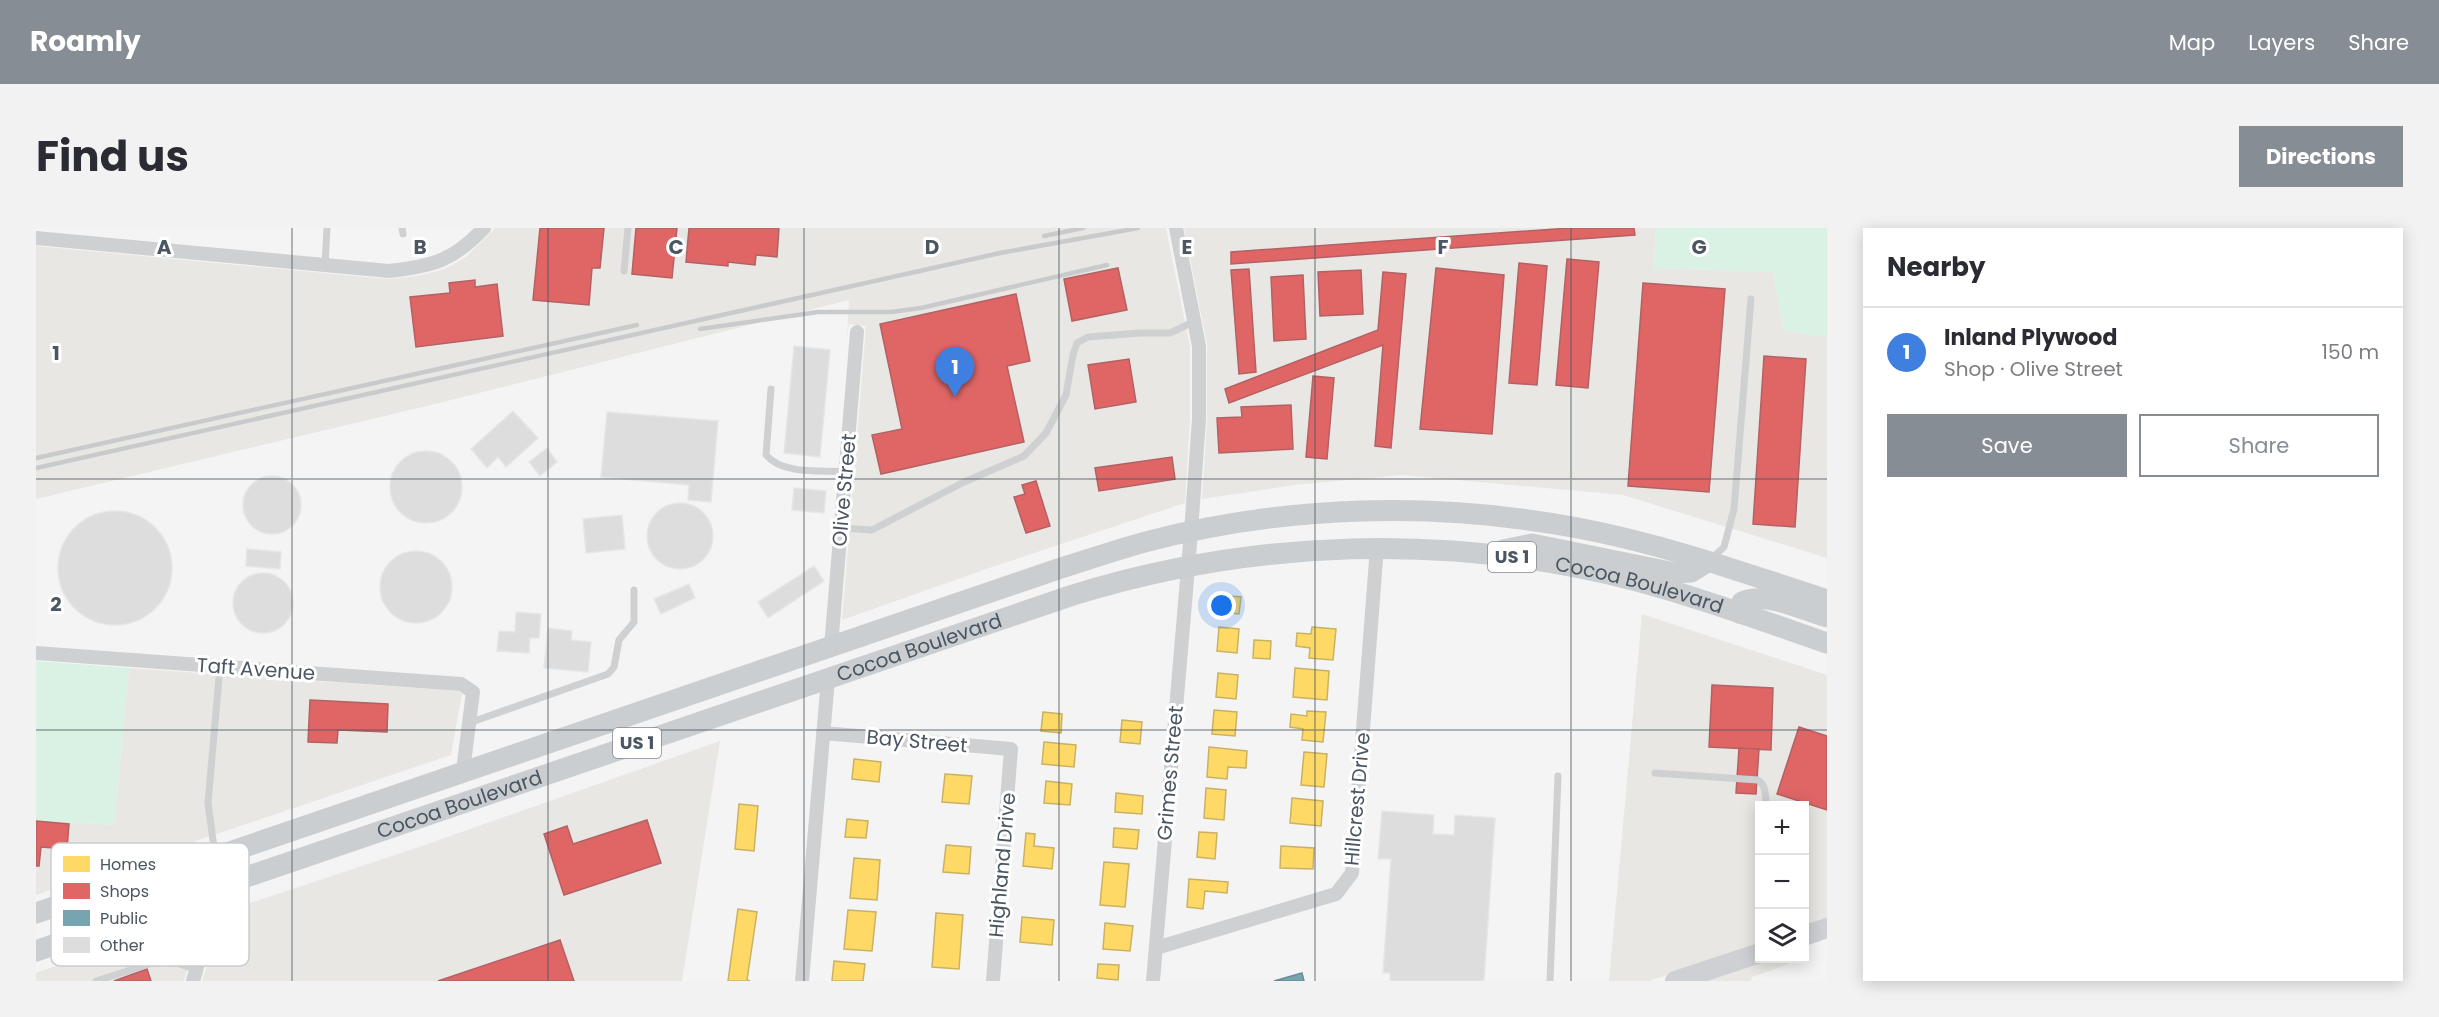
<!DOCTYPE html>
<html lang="en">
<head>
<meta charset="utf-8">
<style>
  :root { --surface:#fff; --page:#f2f2f3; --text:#2b2b33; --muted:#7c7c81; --line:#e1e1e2; --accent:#868d94 }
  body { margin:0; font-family:Poppins,sans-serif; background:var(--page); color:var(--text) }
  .controls { position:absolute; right:18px; bottom:18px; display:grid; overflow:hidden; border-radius:0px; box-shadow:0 3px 15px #0003 }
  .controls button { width:54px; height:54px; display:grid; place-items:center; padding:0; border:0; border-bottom:2px solid var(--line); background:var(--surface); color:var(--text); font:30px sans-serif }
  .you { position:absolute; left:1186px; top:378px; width:21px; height:21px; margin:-15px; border:4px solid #fff; border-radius:50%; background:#1a73e8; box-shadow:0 0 0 9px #1a73e833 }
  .badge { display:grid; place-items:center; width:39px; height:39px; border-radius:50%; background:var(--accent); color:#fff; font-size:20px; font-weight:700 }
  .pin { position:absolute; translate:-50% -50px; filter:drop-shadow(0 2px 3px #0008) }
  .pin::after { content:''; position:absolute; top:32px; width:21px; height:18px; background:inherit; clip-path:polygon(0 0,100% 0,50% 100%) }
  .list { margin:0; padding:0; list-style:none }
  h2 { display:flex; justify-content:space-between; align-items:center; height:78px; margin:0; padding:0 24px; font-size:26px }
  h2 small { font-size:20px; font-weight:400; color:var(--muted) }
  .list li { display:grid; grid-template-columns:39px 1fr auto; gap:18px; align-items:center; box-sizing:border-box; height:90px; padding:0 24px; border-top:2px solid var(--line) }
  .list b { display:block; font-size:22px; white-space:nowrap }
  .list p { margin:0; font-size:20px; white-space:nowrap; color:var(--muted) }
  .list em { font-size:20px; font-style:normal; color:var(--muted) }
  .actions { display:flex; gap:12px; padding:18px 24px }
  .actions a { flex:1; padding:14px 0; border:2px solid var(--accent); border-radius:0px; text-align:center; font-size:21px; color:var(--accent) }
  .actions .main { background:var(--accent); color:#fff }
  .icon { flex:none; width:33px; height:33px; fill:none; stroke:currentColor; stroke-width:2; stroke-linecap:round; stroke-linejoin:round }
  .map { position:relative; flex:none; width:1791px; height:753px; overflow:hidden; border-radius:0px }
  header { display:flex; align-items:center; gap:36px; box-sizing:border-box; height:84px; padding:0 30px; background:var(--accent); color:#fff }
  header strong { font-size:28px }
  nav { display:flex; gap:33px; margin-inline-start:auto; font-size:21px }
  .intro { display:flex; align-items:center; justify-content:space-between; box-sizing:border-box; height:144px; padding:0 36px }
  h1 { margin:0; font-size:42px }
  .button { padding:15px 27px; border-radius:0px; background:var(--accent); color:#fff; font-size:21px; font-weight:700 }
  main { display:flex; gap:36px; padding:0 36px }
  aside { flex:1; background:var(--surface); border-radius:0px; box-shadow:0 3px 15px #0003 }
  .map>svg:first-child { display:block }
</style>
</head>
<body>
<header>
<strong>Roamly</strong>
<nav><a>Map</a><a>Layers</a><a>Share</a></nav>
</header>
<div class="intro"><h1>Find us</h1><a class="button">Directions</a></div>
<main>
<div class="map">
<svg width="1791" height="753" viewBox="0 0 1791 753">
  <rect width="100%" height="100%" fill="#f4f4f4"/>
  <g fill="#e8e7e3">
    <polygon points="459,0 1130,0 1154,118 1154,191 1149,275 956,339 806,392 830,98 813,96 811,109 813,72 399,176 0,271 0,18 352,51 381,48 409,41 430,29"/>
    <polygon points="1148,0 1620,0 1618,40 1737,44 1748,103 1791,109 1791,330 1587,267 1366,247 1259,257 1166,271 1171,192 1171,116"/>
    <polygon points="1606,386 1791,447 1791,691 1769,699 1768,578 1724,578 1723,716 1680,732 1612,753 1573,753"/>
    <polygon points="93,440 422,463 426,466 415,527 0,667 0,592 78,597"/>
    <polygon points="684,513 646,753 166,753 171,738 178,687 383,619"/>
    <polygon points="159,693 153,735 148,753 0,753 0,745 5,743"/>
    <polygon points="1730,731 1766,731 1716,749 1715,753 1666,753"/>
  </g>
  <g fill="#d9f2e3">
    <polygon points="1620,0 1791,0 1791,109 1748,103 1737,44 1618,40"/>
    <polygon points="0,433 93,440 78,597 0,592"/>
  </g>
  <g fill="#ffd966" stroke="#c9b264" stroke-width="1.5">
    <polygon points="1184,367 1205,369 1203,386 1182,384"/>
    <polygon points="1183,399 1203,401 1201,425 1181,423"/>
    <polygon points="1276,399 1300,401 1297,432 1273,430 1274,420 1260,418 1261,405 1275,406"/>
    <polygon points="1218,412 1235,413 1234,431 1217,430"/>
    <polygon points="1259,440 1293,443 1291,472 1257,469"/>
    <polygon points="1182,445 1202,447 1200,471 1180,469"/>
    <polygon points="1178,482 1201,484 1199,508 1176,506"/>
    <polygon points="1271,483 1290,484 1287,514 1266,512 1267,501 1254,499 1255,486 1271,488"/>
    <polygon points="1007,484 1026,486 1025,505 1005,503"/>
    <polygon points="1086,492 1106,494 1104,516 1084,514"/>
    <polygon points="1008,514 1040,517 1038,539 1006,536"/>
    <polygon points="1173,519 1211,523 1210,540 1192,539 1191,551 1171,549"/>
    <polygon points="1268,524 1291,526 1288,559 1265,557"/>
    <polygon points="818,531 845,534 843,554 816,551"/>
    <polygon points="909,546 936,548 933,576 906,574"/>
    <polygon points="1010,553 1036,556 1034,577 1008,575"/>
    <polygon points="1170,560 1190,562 1188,592 1168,590"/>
    <polygon points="1080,565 1107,568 1106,586 1079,584"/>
    <polygon points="1256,570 1287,573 1285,598 1254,595"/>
    <polygon points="703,576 722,578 718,623 699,621"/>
    <polygon points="811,591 832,593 830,610 809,609"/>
    <polygon points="1078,600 1103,602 1101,621 1077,619"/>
    <polygon points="1163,604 1181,605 1179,631 1161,629"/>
    <polygon points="990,605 999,606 998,618 1018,620 1016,641 987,638"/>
    <polygon points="910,617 935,619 933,646 907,644"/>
    <polygon points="1245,618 1278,620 1277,641 1244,640"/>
    <polygon points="818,630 844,632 841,672 814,670"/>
    <polygon points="1068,634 1093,636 1089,679 1064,677"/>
    <polygon points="1153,651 1192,654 1191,665 1169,663 1167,681 1151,679"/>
    <polygon points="702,681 721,684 711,752 714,753 692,753"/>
    <polygon points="812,682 840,684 836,723 808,721"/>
    <polygon points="900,685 927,687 923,741 896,739"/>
    <polygon points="986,689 1018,692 1016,717 984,714"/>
    <polygon points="1069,695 1097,698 1094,723 1067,721"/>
    <polygon points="798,733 829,736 827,753 796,753"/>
    <polygon points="1062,736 1083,737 1082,752 1061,750"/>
  </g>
  <g fill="#e06666" stroke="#b36164" stroke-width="1.5">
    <polygon points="504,0 568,0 564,40 556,40 553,77 497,72"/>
    <polygon points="600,0 641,0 636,50 596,46"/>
    <polygon points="653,0 743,0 741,29 720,27 719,37 692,34 692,38 650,34"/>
    <polygon points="1534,0 1598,0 1599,7 1195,36 1195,24"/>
    <polygon points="1531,31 1563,34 1552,160 1520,157"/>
    <polygon points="1483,35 1511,38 1501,157 1473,155"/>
    <polygon points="1082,40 1091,82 1036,93 1028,51"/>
    <polygon points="1400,40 1468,47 1456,206 1384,201"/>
    <polygon points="1213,41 1220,144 1203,146 1195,42"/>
    <polygon points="1325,42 1327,86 1284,88 1282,44"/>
    <polygon points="1347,44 1370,46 1355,220 1339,218 1347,117 1193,175 1189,161 1342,102"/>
    <polygon points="1267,47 1270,111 1238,113 1235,49"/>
    <polygon points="439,52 439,59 461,56 467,108 380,119 374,69 414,65 413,55"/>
    <polygon points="1607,55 1689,61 1673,264 1592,258"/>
    <polygon points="980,66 994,133 971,138 988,214 845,246 836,207 866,201 844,96"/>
    <polygon points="1728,128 1770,131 1759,299 1717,296"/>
    <polygon points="1093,131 1100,174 1059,181 1052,137"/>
    <polygon points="1277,148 1298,150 1291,231 1270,229"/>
    <polygon points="1255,177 1257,221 1183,225 1181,190 1206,189 1205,179"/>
    <polygon points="1136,229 1139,251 1063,263 1059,240"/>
    <polygon points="1000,253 1014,298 990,305 978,269 989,266 986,257"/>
    <polygon points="1676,457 1737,460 1735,522 1673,519"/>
    <polygon points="274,472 352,476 351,504 302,502 301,515 272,514"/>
    <polygon points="1763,499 1791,508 1791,582 1741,566"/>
    <polygon points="1703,520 1723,521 1720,566 1700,565"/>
    <polygon points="611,592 625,635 528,667 508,606 531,598 537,616"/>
    <polygon points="0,593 33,596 31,621 5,619 3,638 0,638"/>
    <polygon points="524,712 538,753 402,753"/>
    <polygon points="111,741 115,753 78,753"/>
  </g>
  <polygon fill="#76a5af" stroke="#698d98" stroke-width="1.5" points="1266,745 1268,753 1238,753"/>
  <g fill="#ddddde" stroke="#e5e6e7" stroke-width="1.5">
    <polygon points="758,118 794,122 784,229 748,225"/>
    <polygon points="477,183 502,210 470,239 462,229 451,240 435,221"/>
    <polygon points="571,184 682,193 675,274 652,272 653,257 565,249"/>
    <polygon points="511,220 521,234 504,248 493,234"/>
    <circle cx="390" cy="259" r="36"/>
    <circle cx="236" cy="277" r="29"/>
    <polygon points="758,260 790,263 788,285 756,282"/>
    <circle cx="644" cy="308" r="33"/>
    <circle cx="79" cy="340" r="57"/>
    <polygon points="586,287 589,321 550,325 547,291"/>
    <polygon points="211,321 245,324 244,341 210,338"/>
    <circle cx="380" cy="359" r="36"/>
    <polygon points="778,338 788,353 732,390 722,374"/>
    <circle cx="227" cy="375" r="30"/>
    <polygon points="653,356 659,370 625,386 618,371"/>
    <polygon points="480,384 505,386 503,410 494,410 493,425 461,423 463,403 479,404"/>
    <polygon points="512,400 536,403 535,412 555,414 552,444 508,440"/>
    <polygon points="1346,583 1398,587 1397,606 1418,607 1419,587 1459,590 1448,753 1354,753 1354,745 1347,745 1355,631 1342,631"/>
  </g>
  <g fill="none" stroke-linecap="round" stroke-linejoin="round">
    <g stroke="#ced0d2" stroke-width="7">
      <polyline points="366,0 367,6"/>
      <polyline points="289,37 291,0"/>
      <polyline points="588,43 592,0"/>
      <path d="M735,161L730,227C747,247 785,242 809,244"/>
      <polyline points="805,300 836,302 926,255 988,228 1010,205 1030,167 1037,127 1041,115 1052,109 1104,105 1134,105 1157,94"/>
      <polyline points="1676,330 1688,319 1698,281 1715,71"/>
      <polyline points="433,495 572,446 578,439 583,412 598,394 598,362"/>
      <path d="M1619,545L1722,552C1729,556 1729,564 1730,572"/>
      <polyline points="179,627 172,575 184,438"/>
      <polyline points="60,753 129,731 161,742"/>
      <polyline points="1514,753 1522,548"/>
    </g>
    <g stroke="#ced0d2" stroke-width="14">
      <path d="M0,10L353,43C397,38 417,33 448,0"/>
      <polyline points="795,419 821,104"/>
      <polyline points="0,425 425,456 437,464 427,543"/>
      <polyline points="787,505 975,521 957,753"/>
      <polyline points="1120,720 1300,666 1316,645 1341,319"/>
      <path d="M157,753C170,713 170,670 179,629"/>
      <polyline points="766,753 792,451"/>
      <polyline points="1117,753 1155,304 1163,191 1163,118 1140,0"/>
    </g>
    <g stroke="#ced0d4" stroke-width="20">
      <polyline points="1768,708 1791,700"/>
      <polyline points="1639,753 1724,725"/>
    </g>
    <g stroke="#caced1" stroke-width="21">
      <polyline points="1467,322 1496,316 1639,345 1655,344 1671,334"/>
      <path d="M1703,385L1706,374C1731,363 1766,382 1791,389"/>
      <path d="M0,685L72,660L179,629L1022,341C1051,332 1080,322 1109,314C1251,277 1399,273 1542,300C1627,316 1709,345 1791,372"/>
      <path id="s1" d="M0,723L172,662L1037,367C1218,311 1412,305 1597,352C1662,369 1727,393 1791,415"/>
    </g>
    <g stroke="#c9cacc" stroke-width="4.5">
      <polyline points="1008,8 1047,0"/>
      <polyline points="664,101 782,84 855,84 885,80 1071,37"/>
      <polyline points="0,230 601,97"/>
      <polyline points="0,240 964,25 1102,0"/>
    </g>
  </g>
  <path fill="none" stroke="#4a5661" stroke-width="1.5" stroke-opacity="0.55" d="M256,0V753M512,0V753M768,0V753M1023,0V753M1279,0V753M1535,0V753M0,251H1791M0,502H1791"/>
  <g text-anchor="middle" stroke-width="6" stroke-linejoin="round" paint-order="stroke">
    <g fill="#fff" stroke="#808990" stroke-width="1.5">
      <rect x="1452" y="314" width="48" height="30" rx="4.5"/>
      <rect x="577" y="500" width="48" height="30" rx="4.5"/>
    </g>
    <g font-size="18" font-weight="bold" fill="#4a5661">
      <text x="1476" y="335">US 1</text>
      <text x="601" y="521">US 1</text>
    </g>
    <g font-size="20" fill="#4a5661" stroke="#fff">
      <text transform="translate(808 262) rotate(-85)" y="7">Olive Street</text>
      <text dy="7" stroke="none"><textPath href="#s1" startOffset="1671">Cocoa Boulevard</textPath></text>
      <text dy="7" stroke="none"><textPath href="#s1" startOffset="934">Cocoa Boulevard</textPath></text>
      <text transform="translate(220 441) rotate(4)" y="7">Taft Avenue</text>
      <text transform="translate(881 513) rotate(5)" y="7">Bay Street</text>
      <text transform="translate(1134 545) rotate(-85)" y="7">Grimes Street</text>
      <text transform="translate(1321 571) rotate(-85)" y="7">Hillcrest Drive</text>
      <text dy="7" stroke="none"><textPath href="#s1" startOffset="448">Cocoa Boulevard</textPath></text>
      <text transform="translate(966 637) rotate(-85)" y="7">Highland Drive</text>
    </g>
  </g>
  <rect x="15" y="615" width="198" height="123" rx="9" fill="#fff" stroke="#c9ccd0" stroke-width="1.5"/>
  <rect x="27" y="628" width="27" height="16" fill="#ffd966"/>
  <rect x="27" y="655" width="27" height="16" fill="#e06666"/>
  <rect x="27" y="682" width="27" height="16" fill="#76a5af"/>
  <rect x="27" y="709" width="27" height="16" fill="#ddddde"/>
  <g font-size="16" fill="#4a5661">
    <text x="64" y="642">Homes</text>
    <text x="64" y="669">Shops</text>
    <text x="64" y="696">Public</text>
    <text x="64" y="723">Other</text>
  </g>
  <g font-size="20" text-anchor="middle" font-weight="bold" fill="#4a5661" stroke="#fff" stroke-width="6" stroke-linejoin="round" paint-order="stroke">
    <text x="128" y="26">A</text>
    <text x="384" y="26">B</text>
    <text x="640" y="26">C</text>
    <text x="896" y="26">D</text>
    <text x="1151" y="26">E</text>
    <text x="1407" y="26">F</text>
    <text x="1663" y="26">G</text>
    <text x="20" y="132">1</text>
    <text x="20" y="383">2</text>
  </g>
</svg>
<div class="controls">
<button>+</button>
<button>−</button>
<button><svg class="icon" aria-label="layers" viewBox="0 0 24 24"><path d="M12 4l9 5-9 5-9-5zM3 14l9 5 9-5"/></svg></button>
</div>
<div class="you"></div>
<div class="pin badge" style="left:919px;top:169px;background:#3f7fe0">1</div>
</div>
<aside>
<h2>Nearby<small></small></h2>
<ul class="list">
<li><span class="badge" style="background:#3f7fe0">1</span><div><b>Inland Plywood</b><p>Shop · Olive Street</p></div><em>150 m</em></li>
</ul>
<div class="actions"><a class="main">Save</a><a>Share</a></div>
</aside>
</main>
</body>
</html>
